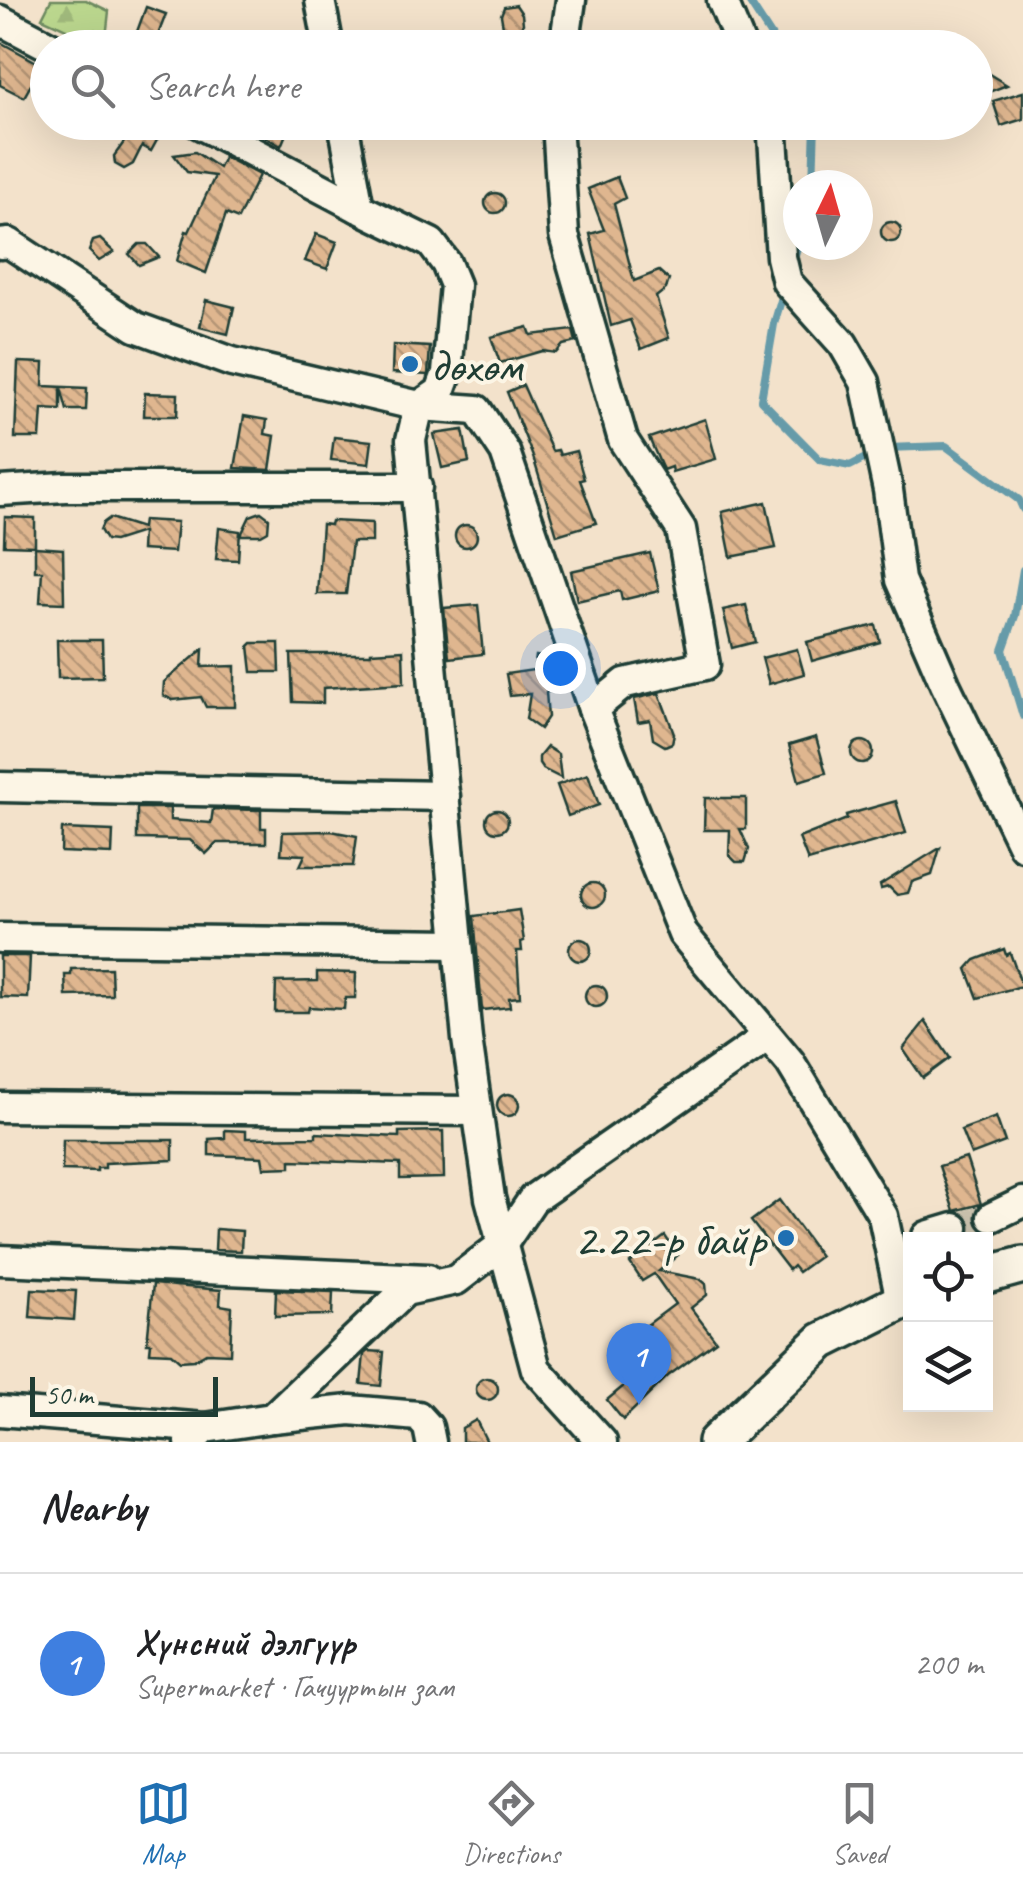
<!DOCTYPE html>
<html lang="en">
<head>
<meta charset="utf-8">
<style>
  :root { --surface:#fff; --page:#f2f2f2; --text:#202124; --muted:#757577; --line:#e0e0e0; --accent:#1f6fb2 }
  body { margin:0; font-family:Caveat,sans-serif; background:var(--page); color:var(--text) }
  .controls { position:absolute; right:30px; bottom:30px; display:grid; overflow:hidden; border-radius:0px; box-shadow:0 10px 40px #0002 }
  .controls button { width:90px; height:90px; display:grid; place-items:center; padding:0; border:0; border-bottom:2px solid var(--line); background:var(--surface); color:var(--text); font:50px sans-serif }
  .compass { position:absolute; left:783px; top:170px; width:90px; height:90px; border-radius:50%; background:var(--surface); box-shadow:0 10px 40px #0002; rotate:5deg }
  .scale { position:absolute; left:30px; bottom:25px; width:188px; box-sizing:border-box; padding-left:10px; border:5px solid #1f3d34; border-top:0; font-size:28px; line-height:35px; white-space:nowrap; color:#1f3d34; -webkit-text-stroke:8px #fcf5e5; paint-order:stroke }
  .you { position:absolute; left:560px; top:668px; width:35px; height:35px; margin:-25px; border:8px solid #fff; border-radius:50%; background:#1a73e8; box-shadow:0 0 0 15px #1a73e833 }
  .badge { display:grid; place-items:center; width:65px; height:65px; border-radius:50%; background:var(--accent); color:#fff; font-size:32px; font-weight:700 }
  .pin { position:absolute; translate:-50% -82px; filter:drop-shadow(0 2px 5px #0008) }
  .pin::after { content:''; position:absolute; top:52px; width:35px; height:30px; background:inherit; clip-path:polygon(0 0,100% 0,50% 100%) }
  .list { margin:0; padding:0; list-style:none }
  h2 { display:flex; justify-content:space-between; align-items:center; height:130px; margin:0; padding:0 40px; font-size:42px }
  h2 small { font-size:32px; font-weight:400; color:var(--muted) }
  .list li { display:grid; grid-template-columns:65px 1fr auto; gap:30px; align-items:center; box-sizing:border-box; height:180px; padding:0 40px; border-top:2px solid var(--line) }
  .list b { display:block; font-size:38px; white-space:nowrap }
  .list p { margin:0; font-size:32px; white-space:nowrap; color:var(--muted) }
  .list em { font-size:32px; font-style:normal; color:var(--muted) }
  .icon { flex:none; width:55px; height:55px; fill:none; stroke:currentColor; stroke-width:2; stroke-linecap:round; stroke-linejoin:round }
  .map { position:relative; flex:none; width:1023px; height:1442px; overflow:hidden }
  .search { position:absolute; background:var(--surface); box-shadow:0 10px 40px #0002; left:30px; right:30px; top:30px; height:110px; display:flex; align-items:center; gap:25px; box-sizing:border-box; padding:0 35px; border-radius:55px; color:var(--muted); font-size:38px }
  .sheet { height:310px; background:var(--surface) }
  nav { display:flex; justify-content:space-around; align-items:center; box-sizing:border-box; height:140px; border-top:2px solid var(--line); background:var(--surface); font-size:28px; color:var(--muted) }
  nav a { display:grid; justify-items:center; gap:5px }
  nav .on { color:var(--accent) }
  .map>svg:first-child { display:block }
</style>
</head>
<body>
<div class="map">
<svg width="1023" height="1442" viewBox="0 0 1023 1442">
  <defs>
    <pattern id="forest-firs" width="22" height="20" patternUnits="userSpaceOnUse" patternTransform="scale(2.5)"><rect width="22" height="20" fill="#bbd78e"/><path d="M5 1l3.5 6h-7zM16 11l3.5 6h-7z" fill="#a0b97b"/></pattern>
    <pattern id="building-back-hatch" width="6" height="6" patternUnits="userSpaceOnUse" patternTransform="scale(2.5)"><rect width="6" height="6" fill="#dfb68f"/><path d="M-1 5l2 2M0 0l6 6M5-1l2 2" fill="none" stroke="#b49576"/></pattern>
  </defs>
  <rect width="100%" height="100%" fill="#f3e2cb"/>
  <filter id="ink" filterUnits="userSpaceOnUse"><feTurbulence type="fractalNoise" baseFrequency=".01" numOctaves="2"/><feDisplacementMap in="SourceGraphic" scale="20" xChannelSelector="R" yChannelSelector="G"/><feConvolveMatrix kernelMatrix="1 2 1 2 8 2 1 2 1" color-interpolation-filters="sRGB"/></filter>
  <g filter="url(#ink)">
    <polygon fill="url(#forest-firs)" stroke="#6d8a61" stroke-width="2.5" points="51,0 86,0 109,11 105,47 42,18"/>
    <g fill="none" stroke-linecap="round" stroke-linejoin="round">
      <g stroke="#669ba9" stroke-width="8">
        <polyline points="748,0 779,48"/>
        <polyline points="813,185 815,122"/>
        <polyline points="792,264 798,245"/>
        <polyline points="785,287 774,324 761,400 820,460 850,466 873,454"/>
        <polyline points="886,448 946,446 1019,500 1023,509"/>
        <polyline points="1023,570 1015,616 1003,650 1023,716"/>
      </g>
    </g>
    <g fill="url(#building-back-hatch)" stroke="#1f3d34" stroke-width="2.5">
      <polygon points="516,5 522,14 523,24 513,38 503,27 501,15 504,7"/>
      <polygon points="146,7 166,14 153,48 131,48"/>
      <polygon points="0,42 42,65 24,97 0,85"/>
      <polygon points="976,66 1007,85 976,97"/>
      <polygon points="1023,92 1023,119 1001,126 993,101"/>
      <polygon points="105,122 167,122 151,151 142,146 133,164 124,169 115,164 114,156 127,138"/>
      <polygon points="239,122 291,122 281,146"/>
      <polygon points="195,152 219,168 224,157 259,175 238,219 226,214 206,273 177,261 186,231 189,232 215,176 187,172 174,155"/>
      <polygon points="617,177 625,198 614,204 634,281 659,271 669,280 666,289 656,297 669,338 641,349 630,320 611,326 590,234 604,230 588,189"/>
      <circle cx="495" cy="203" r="10"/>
      <circle cx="891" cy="232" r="10"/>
      <polygon points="316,234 337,242 327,269 305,261"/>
      <polygon points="100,239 114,252 99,261 89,251 93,241"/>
      <polygon points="139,244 147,244 159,257 139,265 129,254"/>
      <polygon points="206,300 234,307 228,334 200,327"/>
      <polygon points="528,327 531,335 573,330 576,342 563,345 556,353 542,351 500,363 491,337"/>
      <polygon points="393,345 430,347 428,375 392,373"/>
      <polygon points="18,362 44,363 43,386 87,388 86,410 67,410 61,388 61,410 42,409 40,438 15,438"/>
      <polygon points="523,385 552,451 558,450 560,455 576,451 584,479 580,480 596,523 557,535 533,457 507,392"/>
      <polygon points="145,393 178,394 177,416 144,416"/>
      <polygon points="244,416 267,420 265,434 275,436 270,470 235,468"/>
      <polygon points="705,419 716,459 672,472 671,467 663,470 649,438"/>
      <polygon points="463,430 469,462 442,468 434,434"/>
      <polygon points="334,437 372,441 369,464 331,460"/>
      <polygon points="766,502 776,548 731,557 722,512"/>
      <polygon points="261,512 269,518 268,531 261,535 241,535 250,516"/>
      <polygon points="5,517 35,518 35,546 4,545"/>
      <polygon points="110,518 142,528 143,520 177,522 174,552 141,550 142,532 114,541 106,540 100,530 103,523"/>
      <polygon points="331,521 372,523 372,542 352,542 346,594 317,594 322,524 330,525"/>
      <circle cx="466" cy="536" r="11"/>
      <polygon points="219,528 240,531 238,560 216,559"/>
      <polygon points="35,547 63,549 64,603 40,602 42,571 35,571"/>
      <polygon points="650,553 659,591 622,600 620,591 577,601 571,571"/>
      <polygon points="478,605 483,654 449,658 444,608"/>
      <polygon points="746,605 755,642 732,648 723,610"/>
      <polygon points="876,625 880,642 812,661 807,642"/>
      <polygon points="57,640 102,640 103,677 58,678"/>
      <polygon points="252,643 279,643 280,672 252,672 249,646"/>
      <polygon points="203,649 202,667 235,666 235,707 206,707 201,697 173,700 163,695 164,682"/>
      <polygon points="797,649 804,674 769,684 762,658"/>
      <polygon points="403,650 404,683 323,688 323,703 293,702 291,654 371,654 371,652"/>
      <polygon points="536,656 544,657 545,668 555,666 565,690 546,692 548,717 540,729 526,719 530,694 510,696 506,674 534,670"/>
      <polygon points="659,693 674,733 672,743 665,746 653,739 650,720 638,722 634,699"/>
      <polygon points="816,737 826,773 799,781 789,745"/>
      <circle cx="862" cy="752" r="11"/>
      <polygon points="547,747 558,754 561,778 543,769 539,763 539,757"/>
      <polygon points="588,774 599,805 568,816 557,785"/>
      <polygon points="705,798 746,798 746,829 740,829 749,849 745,862 736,862 729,855 730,830 704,830"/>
      <polygon points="896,801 906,833 808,861 799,838 847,819 846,815"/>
      <polygon points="137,808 170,808 170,820 211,823 213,809 261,810 261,828 266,828 266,843 217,843 206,854 190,840 137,839"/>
      <circle cx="497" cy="821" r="11"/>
      <polygon points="62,829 113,831 112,854 61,852"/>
      <polygon points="331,831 357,836 353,866 300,866 305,855 281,854 283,832"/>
      <polygon points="940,848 932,875 912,882 908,893 897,895 889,887 881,889 880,885"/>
      <circle cx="593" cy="895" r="12"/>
      <polygon points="519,910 524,941 521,942 522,951 517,951 520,997 509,998 510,1007 482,1010 474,916"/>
      <circle cx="580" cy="950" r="11"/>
      <polygon points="1004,949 1006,955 1010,953 1022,986 978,998 967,969 975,960"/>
      <polygon points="0,956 30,956 28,998 0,997"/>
      <polygon points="111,968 112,995 66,996 65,975 71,975 71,969"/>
      <polygon points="317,972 356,973 355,998 345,998 344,1009 309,1007 308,1012 275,1012 276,982 317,981"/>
      <circle cx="596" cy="996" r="11"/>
      <polygon points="925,1021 950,1058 923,1078 903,1049"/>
      <circle cx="508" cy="1105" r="11"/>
      <polygon points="996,1117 1005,1142 971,1155 961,1130"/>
      <polygon points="225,1130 246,1131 246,1138 316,1137 316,1133 399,1137 399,1132 443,1131 444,1178 400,1179 400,1164 291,1160 291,1167 264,1168 262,1157 209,1155 209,1139 225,1138"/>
      <polygon points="63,1140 173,1140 173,1160 105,1163 105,1168 97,1168 97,1171 62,1170"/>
      <polygon points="966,1158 981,1204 954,1211 939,1166"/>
      <polygon points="779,1200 820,1256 798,1272 793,1266 789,1270 751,1221"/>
      <polygon points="216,1229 242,1231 241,1251 215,1250"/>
      <polygon points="665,1236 678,1255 659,1271 700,1279 706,1284 707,1295 691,1308 716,1341 668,1376 623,1420 607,1400 662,1354 643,1328 675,1304 654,1274 642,1281 630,1263"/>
      <polygon points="153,1284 221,1290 220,1305 232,1307 230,1354 206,1353 194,1360 180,1361 171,1353 150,1352 151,1343 147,1343"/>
      <polygon points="32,1289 76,1291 74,1320 30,1317"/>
      <polygon points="276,1290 333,1292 332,1315 275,1316"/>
      <polygon points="368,1351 384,1352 381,1386 361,1384 364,1354"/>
      <circle cx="487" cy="1389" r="11"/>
      <polygon points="476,1420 487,1442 462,1442 462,1428"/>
    </g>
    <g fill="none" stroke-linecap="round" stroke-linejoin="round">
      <polyline stroke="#c9c1ad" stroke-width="28" stroke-dasharray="28 14" stroke-linecap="butt" points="954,1228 992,1217"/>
      <defs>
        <g id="minor">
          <polyline points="320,0 329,48"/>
          <polyline points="722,0 742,48"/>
          <polyline points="0,20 53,48"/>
          <polyline points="564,48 571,0"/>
          <polyline points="196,122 359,208"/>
          <polyline points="343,122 359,208 431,243 446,263 455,285 447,373 440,392 419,406 411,440 467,1039 490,1198 536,1369 602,1442"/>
          <polyline points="557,122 564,235 623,440 681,529 705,665 625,683 593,709 683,934 790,1062 883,1216 901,1301"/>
          <polyline points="772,122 781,257 787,282 843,344 865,382 888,490 900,580 945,684 1023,846"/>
          <polyline points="0,244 9,243 136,327 232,362 419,406 477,410 505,452 593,709"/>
          <polyline points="0,491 65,487 417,487"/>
          <polyline points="0,787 445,796"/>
          <polyline points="0,938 458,944"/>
          <polyline points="0,1107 477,1111"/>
          <polyline points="992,1217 1023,1202"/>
          <polyline points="927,1240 927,1236 954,1228"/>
          <polyline points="0,1260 428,1279"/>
          <polyline points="0,1411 205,1428"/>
          <polyline points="272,1418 350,1410 418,1416 428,1427 431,1442"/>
          <polyline points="190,1442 205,1428 272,1418 405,1291 456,1280 502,1245 533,1199 768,1036"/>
        </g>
        <g id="major">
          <polyline points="986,1275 1023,1265"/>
          <polyline points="716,1442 822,1341 910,1297"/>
        </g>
      </defs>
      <use href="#minor" stroke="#1f3d34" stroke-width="35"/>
      <use href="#major" stroke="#1f3d34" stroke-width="42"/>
      <use href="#minor" stroke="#fcf5e5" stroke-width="28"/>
      <use href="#major" stroke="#fcf5e5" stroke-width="35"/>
    </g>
  </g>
  <g fill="#1f6fb2" stroke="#fcf5e5" stroke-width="4">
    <circle cx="410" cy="364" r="10"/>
    <circle cx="786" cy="1238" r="10"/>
  </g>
  <g text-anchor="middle" stroke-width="8" stroke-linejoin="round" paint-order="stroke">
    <g font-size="48" fill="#1f3d34" stroke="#fcf5e5" text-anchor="start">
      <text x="430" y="381">дөхөм</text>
      <text x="766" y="1255" text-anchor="end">2.22-р байр</text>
    </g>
  </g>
</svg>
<div class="controls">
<button><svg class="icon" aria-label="locate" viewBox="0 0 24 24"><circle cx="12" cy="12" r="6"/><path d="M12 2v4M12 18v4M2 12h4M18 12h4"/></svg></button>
<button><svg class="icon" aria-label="layers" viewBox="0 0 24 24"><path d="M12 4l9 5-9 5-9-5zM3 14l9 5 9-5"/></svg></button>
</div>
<svg class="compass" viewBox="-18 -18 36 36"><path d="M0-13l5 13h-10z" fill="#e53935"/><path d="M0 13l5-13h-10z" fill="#757577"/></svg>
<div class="scale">50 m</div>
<div class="you"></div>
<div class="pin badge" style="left:639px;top:1405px;background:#3f7fe0">1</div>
<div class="search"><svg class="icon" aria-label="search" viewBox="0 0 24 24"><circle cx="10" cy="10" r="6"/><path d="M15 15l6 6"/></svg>Search here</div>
</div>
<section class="sheet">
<h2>Nearby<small></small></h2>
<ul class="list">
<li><span class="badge" style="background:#3f7fe0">1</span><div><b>Хүнсний дэлгүүр</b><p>Supermarket · Гачууртын зам</p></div><em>200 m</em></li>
</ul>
</section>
<nav>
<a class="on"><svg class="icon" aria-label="map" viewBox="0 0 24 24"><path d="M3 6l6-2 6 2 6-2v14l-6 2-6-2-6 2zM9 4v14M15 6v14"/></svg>Map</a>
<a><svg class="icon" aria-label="directions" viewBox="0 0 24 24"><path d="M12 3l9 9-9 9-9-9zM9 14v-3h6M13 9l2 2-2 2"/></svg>Directions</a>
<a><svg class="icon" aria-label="saved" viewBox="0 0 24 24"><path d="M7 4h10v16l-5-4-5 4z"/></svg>Saved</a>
</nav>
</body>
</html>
